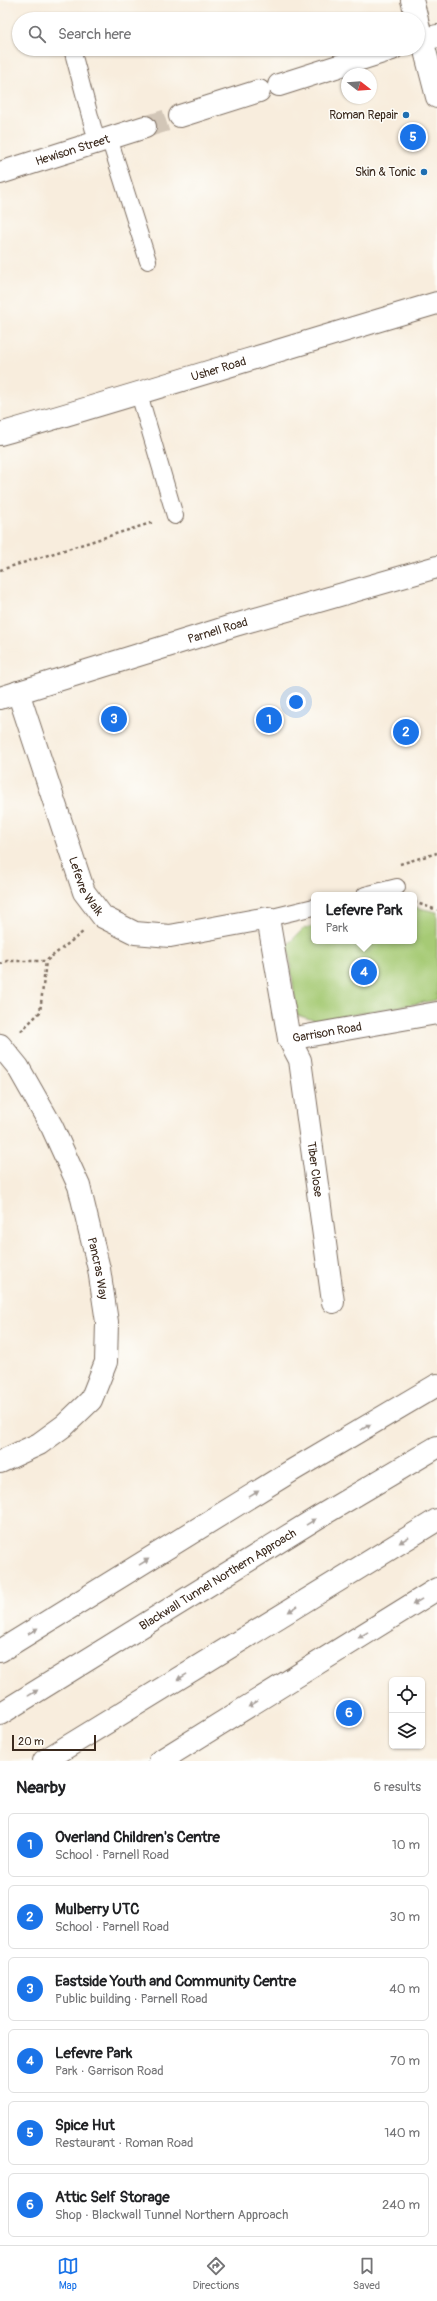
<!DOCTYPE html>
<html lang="en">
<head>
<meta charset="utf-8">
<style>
  :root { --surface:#fff; --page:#f6f6f6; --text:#202124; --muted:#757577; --line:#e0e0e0; --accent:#1a73e8 }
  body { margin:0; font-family:Pangolin,sans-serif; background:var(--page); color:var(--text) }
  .controls { position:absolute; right:12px; bottom:12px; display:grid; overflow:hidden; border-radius:6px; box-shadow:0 1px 3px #0004 }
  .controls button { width:36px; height:36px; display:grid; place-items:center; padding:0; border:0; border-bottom:1px solid var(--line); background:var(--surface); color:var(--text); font:20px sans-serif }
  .compass { position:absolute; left:341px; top:68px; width:36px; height:36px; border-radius:50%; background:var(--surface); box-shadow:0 1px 3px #0004; rotate:107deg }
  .scale { position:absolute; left:12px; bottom:10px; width:84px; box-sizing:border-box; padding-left:4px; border:2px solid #3b2a1e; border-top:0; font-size:11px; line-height:14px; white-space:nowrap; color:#3b2a1e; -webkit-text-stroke:3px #fdfcf7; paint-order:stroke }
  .you { position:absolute; left:296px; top:702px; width:14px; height:14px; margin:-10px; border:3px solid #fff; border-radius:50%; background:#1a73e8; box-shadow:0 0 0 6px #1a73e833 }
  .badge { display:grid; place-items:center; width:26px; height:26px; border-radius:50%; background:var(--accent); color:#fff; font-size:13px; font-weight:700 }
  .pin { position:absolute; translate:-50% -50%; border:2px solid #fff; box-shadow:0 1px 4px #0006 }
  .popup { position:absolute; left:311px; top:892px; width:106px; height:52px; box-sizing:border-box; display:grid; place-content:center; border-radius:6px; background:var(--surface); filter:drop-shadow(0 1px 3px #0005); font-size:13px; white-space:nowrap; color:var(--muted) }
  .popup b { font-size:15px; color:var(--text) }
  .popup::after { content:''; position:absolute; left:50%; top:100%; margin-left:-8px; border:8px solid transparent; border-top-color:var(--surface) }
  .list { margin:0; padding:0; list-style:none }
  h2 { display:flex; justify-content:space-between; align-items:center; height:52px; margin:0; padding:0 16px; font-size:17px }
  h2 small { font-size:13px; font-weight:400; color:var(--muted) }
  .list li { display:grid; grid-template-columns:26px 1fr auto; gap:12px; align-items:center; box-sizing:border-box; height:64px; margin:0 8px 8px; padding:0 8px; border:1px solid var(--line); border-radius:6px }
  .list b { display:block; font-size:15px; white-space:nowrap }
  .list p { margin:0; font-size:13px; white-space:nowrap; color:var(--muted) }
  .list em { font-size:13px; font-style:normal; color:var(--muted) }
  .icon { flex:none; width:22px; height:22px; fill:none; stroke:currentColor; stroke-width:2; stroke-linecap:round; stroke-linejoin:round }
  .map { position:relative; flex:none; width:437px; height:1761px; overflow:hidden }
  .search { position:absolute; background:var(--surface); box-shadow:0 1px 3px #0004; left:12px; right:12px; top:12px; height:44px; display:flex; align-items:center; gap:10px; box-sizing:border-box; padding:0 14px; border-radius:22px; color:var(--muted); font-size:15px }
  .sheet { height:484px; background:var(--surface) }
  nav { display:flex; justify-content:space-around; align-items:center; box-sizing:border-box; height:56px; border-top:1px solid var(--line); background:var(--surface); font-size:11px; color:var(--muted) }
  nav a { display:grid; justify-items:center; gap:2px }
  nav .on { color:var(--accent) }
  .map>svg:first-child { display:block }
</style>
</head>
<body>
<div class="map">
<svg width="437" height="1761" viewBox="0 0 437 1761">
  <rect width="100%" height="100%" fill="#fdfcf7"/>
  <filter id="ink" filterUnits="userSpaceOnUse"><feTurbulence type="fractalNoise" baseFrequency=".025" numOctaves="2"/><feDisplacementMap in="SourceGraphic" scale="8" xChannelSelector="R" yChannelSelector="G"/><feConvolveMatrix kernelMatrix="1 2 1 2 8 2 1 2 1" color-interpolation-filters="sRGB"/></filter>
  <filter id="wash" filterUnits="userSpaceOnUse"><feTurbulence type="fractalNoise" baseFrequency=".012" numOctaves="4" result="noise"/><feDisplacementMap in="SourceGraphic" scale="16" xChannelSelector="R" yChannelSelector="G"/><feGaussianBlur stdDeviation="0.9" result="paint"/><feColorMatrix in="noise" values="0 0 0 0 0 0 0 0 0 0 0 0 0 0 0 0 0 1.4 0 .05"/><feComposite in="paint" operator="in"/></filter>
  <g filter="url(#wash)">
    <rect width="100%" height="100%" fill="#f8eddd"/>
    <polygon fill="#a6ca74" stroke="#707a49" points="414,907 437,912 437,1000 316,1021 297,1015 288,944 304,928 314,926 314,941 414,941"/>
  </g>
  <g filter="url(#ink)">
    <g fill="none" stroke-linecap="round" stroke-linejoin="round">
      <polyline stroke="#d2c6b7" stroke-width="22" stroke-dasharray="22 11" stroke-linecap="butt" points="145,127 180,116"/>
      <defs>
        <g id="lane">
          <polyline points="72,49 97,142"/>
          <polyline points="109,138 148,261"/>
          <polyline points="139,394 175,516"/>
          <polyline points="365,895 397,887"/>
          <polyline points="268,918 314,907"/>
        </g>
        <g id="street">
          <polyline points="418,41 437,36"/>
          <polyline points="279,85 392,49"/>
          <polyline points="180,116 259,91"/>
          <path id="s1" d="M0,173L145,127"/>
          <path id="s2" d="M0,434C146,392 291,346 437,303"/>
          <path id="s3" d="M18,692L84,892L103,917L135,933L170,936L268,918L289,1039L437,1013"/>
          <path id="s4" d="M289,1039L300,1060L333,1302"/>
          <path id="s5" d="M0,1045L18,1067L52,1127L79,1186L99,1269L107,1322L106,1362L91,1400L65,1425L39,1444L0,1462"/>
        </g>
        <g id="secondary">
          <polyline points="412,0 417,19"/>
          <polyline points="418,24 437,97"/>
          <path id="s6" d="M0,698L235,625L437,567"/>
        </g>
        <g id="highway">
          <polyline points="0,1651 293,1470 437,1385"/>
          <path id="s7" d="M0,1714L317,1518L437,1447"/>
          <polyline points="44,1761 437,1520"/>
          <polyline points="160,1761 437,1589"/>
        </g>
      </defs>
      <use href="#lane" stroke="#7d6e61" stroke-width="18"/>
      <use href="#street" stroke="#7d6e61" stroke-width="24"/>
      <use href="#secondary" stroke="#7d6e61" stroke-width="24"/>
      <use href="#highway" stroke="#7d6e61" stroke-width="24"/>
      <g stroke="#7d6e61" stroke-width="2.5" stroke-dasharray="3 3" stroke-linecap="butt">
        <polyline points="0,570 154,522"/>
        <polyline points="400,864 437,853"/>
        <polyline points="414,902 437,910"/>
        <polyline points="0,964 7,961 46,961 83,932"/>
        <polyline points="21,1031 40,1012 46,961"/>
      </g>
      <use href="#lane" stroke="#fff" stroke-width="16"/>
      <use href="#street" stroke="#fff" stroke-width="22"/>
      <use href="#secondary" stroke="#fff" stroke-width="22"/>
      <use href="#highway" stroke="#fff" stroke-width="22"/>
    </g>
    <defs><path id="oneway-solid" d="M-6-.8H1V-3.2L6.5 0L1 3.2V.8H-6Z"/></defs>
    <g fill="#a79f9a">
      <use href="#oneway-solid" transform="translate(366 1427) rotate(-30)"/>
      <use href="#oneway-solid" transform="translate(254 1494) rotate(-32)"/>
      <use href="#oneway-solid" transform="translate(311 1522) rotate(-32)"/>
      <use href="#oneway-solid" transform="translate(404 1540) rotate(148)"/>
      <use href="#oneway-solid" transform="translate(144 1562) rotate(-32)"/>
      <use href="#oneway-solid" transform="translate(417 1602) rotate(148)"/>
      <use href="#oneway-solid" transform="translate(293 1609) rotate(148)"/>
      <use href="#oneway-solid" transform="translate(33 1631) rotate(-32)"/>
      <use href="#oneway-solid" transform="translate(363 1635) rotate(148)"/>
      <use href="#oneway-solid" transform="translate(182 1677) rotate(149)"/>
      <use href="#oneway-solid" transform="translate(33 1693) rotate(-32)"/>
      <use href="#oneway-solid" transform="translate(253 1704) rotate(148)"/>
    </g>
  </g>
  <g fill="#1f6fb2" stroke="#fdfcf7" stroke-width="1.5">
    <circle cx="406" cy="115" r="4"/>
    <circle cx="424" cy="172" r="4"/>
  </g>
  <g text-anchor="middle" stroke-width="3" stroke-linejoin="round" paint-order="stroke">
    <g font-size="12" fill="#3b2a1e" stroke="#fdfcf7" text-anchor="end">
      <text x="398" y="119">Roman Repair</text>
      <text x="416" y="176">Skin &amp; Tonic</text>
    </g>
    <g font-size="12" fill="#3b2a1e" stroke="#fdfcf7">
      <text dy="4" stroke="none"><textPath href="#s1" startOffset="76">Hewison Street</textPath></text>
      <text dy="4" stroke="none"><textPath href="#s2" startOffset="228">Usher Road</textPath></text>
      <text dy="4" stroke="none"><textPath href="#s6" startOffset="228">Parnell Road</textPath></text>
      <text dy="4" stroke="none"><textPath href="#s3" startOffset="206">Lefevre Walk</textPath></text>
      <text dy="4" stroke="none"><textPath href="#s3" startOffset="574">Garrison Road</textPath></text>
      <text dy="4" stroke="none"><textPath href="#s4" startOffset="134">Tiber Close</textPath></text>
      <text dy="4" stroke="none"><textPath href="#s5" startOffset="247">Pancras Way</textPath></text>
      <text dy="4" stroke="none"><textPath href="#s7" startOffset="256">Blackwall Tunnel Northern Approach</textPath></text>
    </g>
  </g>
</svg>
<div class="controls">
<button><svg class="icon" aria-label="locate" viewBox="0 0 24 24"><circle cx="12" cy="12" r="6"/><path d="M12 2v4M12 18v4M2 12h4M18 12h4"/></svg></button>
<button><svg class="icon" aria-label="layers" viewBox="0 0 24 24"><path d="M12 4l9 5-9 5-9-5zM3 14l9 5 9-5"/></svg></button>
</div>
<svg class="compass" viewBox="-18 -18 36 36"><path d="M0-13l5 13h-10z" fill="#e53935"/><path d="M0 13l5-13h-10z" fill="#757577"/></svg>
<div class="scale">20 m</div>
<div class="you"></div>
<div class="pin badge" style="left:269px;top:720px">1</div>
<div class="pin badge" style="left:406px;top:732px">2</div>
<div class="pin badge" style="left:114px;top:719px">3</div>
<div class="pin badge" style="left:364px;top:972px">4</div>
<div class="popup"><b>Lefevre Park</b>Park</div>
<div class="pin badge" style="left:413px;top:137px">5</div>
<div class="pin badge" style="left:349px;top:1713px">6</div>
<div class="search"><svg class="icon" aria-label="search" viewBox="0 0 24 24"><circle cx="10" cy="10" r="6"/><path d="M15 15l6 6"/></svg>Search here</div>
</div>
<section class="sheet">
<h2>Nearby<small>6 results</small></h2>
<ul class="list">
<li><span class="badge">1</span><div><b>Overland Children's Centre</b><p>School · Parnell Road</p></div><em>10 m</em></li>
<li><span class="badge">2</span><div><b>Mulberry UTC</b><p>School · Parnell Road</p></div><em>30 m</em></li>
<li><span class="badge">3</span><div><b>Eastside Youth and Community Centre</b><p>Public building · Parnell Road</p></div><em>40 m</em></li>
<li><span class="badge">4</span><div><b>Lefevre Park</b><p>Park · Garrison Road</p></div><em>70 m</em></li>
<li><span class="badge">5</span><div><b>Spice Hut</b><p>Restaurant · Roman Road</p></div><em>140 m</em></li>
<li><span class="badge">6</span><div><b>Attic Self Storage</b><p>Shop · Blackwall Tunnel Northern Approach</p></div><em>240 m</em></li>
</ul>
</section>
<nav>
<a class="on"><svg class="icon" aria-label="map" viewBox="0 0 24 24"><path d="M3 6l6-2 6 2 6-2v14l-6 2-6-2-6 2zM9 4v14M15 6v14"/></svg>Map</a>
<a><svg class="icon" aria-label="directions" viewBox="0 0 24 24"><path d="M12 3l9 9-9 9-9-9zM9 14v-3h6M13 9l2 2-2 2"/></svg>Directions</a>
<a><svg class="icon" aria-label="saved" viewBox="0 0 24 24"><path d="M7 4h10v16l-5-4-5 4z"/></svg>Saved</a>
</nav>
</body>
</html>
